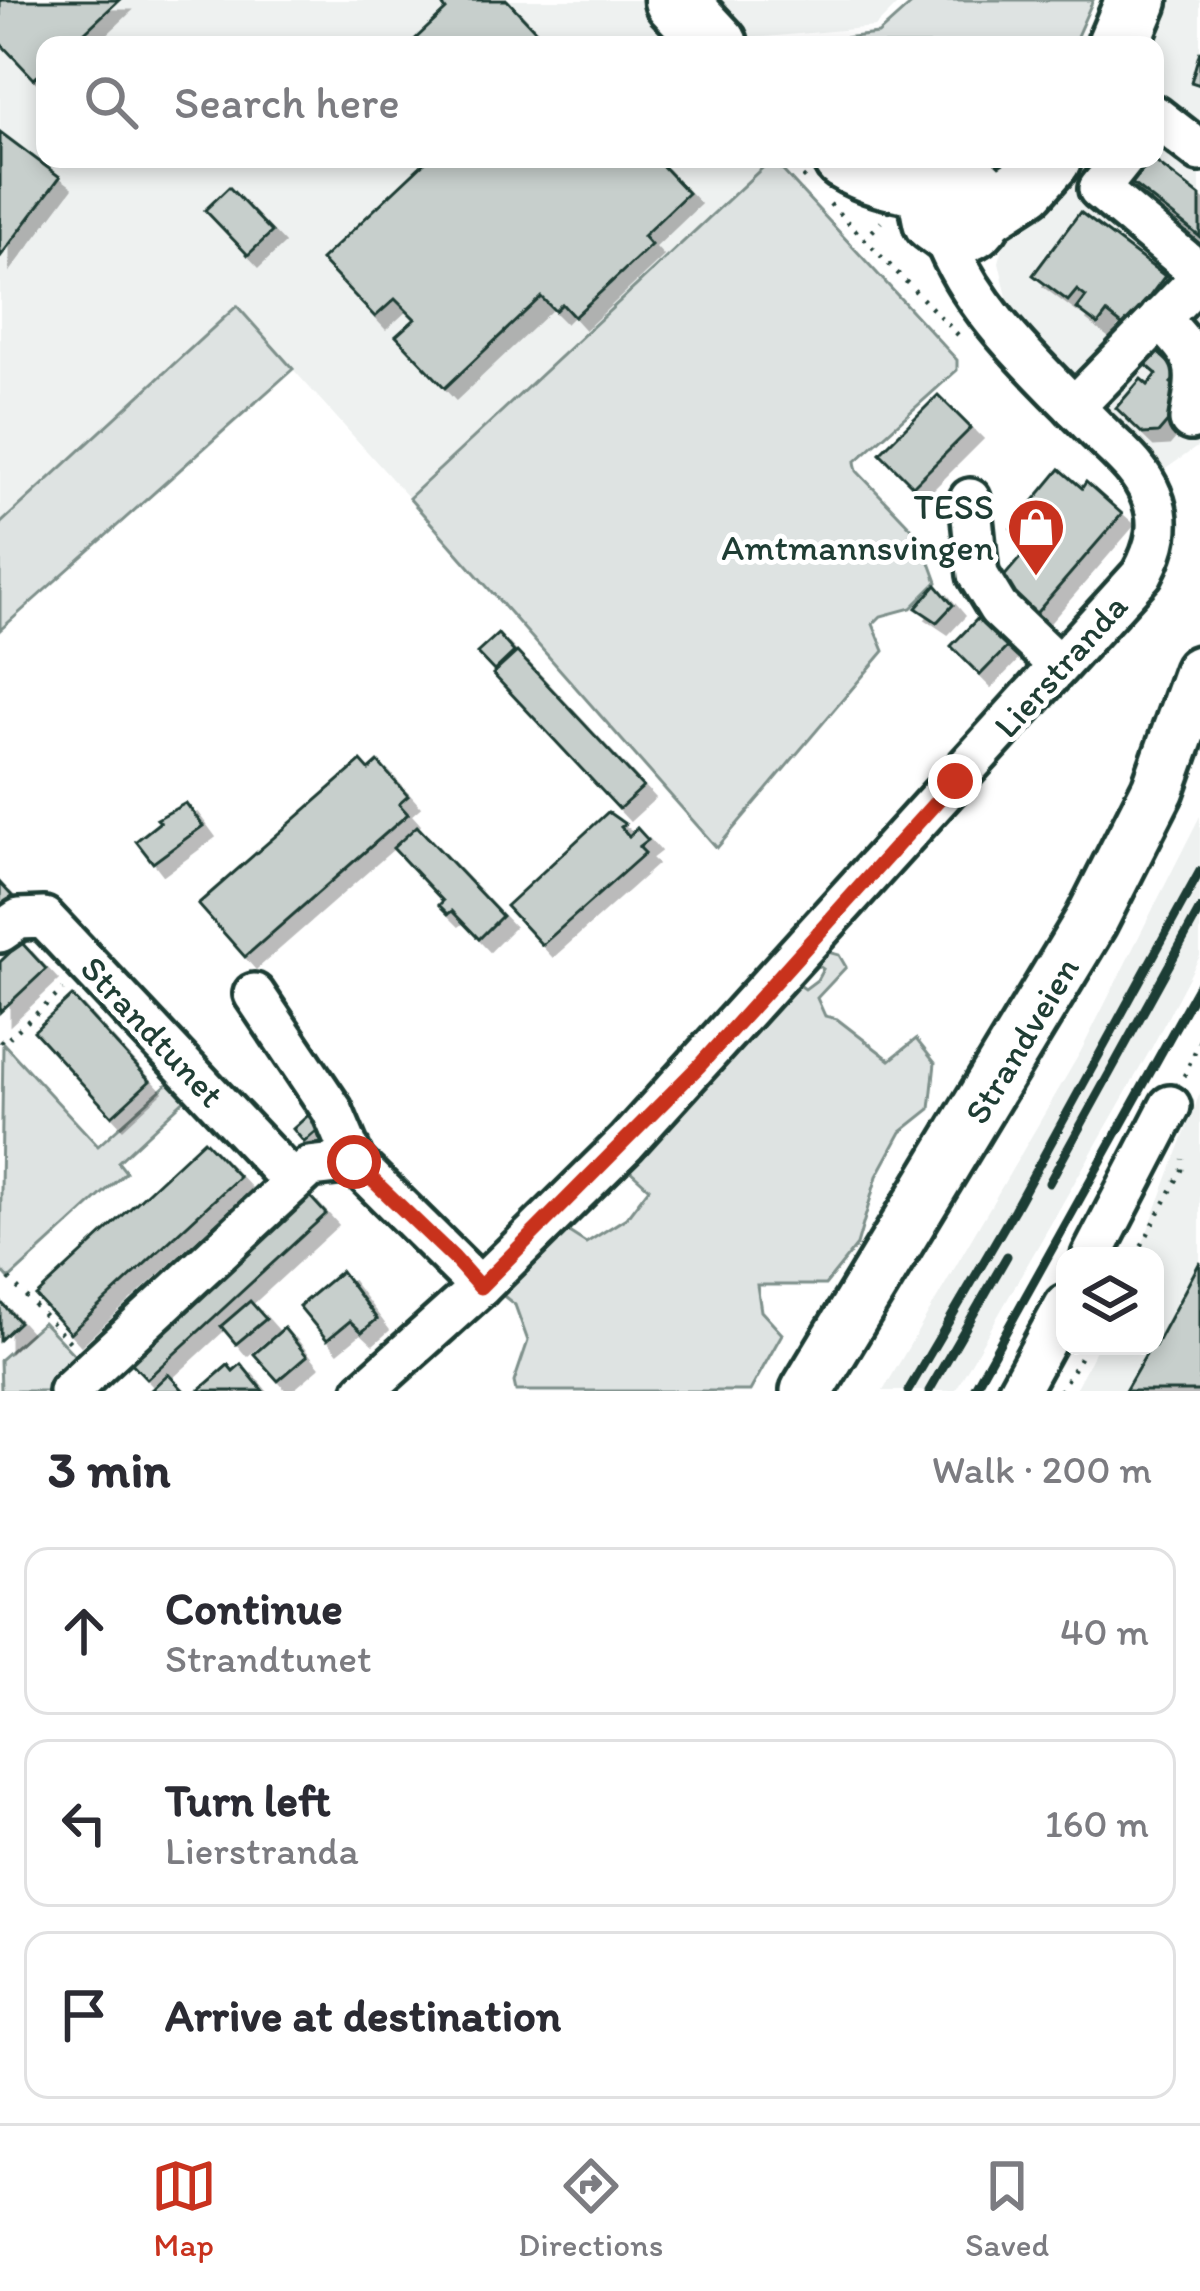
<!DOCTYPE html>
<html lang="en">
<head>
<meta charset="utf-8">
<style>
  :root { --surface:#fff; --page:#f7f7f7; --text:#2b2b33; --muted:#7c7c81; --line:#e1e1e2; --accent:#c8321e }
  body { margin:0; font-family:Itim,sans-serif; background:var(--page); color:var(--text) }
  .controls { position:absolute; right:36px; bottom:36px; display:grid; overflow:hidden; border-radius:24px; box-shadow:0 6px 18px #0003 }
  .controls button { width:108px; height:108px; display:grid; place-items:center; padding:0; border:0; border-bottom:3px solid var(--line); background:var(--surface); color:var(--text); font:60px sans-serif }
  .stop { position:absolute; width:36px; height:36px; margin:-27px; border:9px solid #c8321e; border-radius:50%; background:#fff }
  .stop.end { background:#c8321e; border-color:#fff; box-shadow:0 3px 12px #0008 }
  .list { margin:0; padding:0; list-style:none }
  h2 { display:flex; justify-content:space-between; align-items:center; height:156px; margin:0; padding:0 48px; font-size:51px }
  h2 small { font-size:39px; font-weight:400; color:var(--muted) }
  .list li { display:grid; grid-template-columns:78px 1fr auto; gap:36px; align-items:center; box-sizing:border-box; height:168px; margin:0 24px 24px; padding:0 24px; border:3px solid var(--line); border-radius:24px }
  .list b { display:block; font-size:45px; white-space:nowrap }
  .list p { margin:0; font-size:39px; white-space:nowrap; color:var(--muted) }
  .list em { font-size:39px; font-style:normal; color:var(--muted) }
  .icon { flex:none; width:66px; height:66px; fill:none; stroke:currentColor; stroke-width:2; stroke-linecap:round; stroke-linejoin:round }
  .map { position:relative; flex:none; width:1200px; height:1391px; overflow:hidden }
  .search { position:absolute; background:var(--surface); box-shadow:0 6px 18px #0003; left:36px; right:36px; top:36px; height:132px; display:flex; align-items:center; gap:30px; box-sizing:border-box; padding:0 42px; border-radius:24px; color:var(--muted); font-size:45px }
  .sheet { height:732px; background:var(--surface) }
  nav { display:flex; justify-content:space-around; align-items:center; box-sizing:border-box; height:168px; border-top:3px solid var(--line); background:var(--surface); font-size:33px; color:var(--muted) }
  nav a { display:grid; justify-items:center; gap:6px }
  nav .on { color:var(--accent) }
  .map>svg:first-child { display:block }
</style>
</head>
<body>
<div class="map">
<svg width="1200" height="1391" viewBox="0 0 1200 1391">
  <defs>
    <filter id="shadow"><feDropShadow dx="11" dy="11" stdDeviation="0" flood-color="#0004"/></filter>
  </defs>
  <rect width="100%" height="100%" fill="#fff"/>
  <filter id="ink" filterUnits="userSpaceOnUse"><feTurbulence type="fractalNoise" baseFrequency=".00833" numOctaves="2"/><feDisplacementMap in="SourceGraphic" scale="24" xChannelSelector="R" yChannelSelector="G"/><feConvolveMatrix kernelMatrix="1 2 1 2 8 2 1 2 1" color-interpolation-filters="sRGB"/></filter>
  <g filter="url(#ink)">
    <g fill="#eef1f0">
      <polygon points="0,0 902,0 875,27 734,40 735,45 45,45 45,159 771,159 409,498 237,307 0,524"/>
      <polygon points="1159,0 1200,0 1200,445 1164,470 1046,357 1021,326 1007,297 999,262 1009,225 1071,159 1155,159 1155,45 1137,45"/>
      <polygon points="1200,816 1200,956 1152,1047 955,1391 883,1391 1081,1051"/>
      <polygon points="1200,1093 1200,1391 1074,1391 1098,1346 1155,1346 1155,1256 1138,1256"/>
    </g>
    <g fill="#dee3e2" stroke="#7e908b" stroke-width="3">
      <polygon points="916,0 1093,0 1073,45 780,45 878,34"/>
      <polygon points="772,159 957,360 957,370 855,462 857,471 921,538 937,582 911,608 881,616 873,624 884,651 717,848 409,498"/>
      <polygon points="237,306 293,369 0,630 0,524"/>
      <polygon points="828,952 839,955 846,967 817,998 825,1016 837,1019 890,1060 916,1039 935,1063 930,1109 901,1132 877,1176 857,1245 825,1285 757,1285 761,1311 782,1334 750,1391 516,1391 514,1382 528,1341 515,1305 500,1293 561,1227 586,1243 626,1218 649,1188 628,1169 798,984 805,989 817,980 823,969 814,963"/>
      <polygon points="3,1043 98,1146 177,1075 193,1092 118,1162 126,1172 9,1279 0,1269"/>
      <polygon points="43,1322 79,1360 46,1391 1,1391 0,1360"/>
    </g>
    <g fill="#c7cfcc" stroke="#1f3d34" stroke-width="3" filter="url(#shadow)">
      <polygon points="0,0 119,0 71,45 45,45 45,69 34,79 0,43"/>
      <polygon points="449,0 507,0 549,45 409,45 446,10 443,6"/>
      <polygon points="1200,51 1200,85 1191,82"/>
      <polygon points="0,132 60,177 0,257"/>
      <polygon points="428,159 656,159 688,193 643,236 651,245 574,317 562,304 555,311 541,297 445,388 396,336 415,319 395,299 375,317 321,260"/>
      <polygon points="1140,159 1152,159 1200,196 1200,237 1125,178"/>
      <polygon points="229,187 272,232 248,255 205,210"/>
      <polygon points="1080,212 1165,276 1126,328 1107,313 1098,325 1077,309 1086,297 1077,290 1068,301 1033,275"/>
      <polygon points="1156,351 1180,373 1171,383 1188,398 1158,433 1143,434 1116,408 1141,379 1148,385 1157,374 1145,364"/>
      <polygon points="938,395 971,428 913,486 880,453"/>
      <polygon points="1060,469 1082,488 1086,482 1122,514 1032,618 996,586 1031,545 1011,528"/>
      <polygon points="936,585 953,605 937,622 916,608"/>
      <polygon points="985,611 1014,640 980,675 951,646"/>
      <polygon points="498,634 514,652 494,671 477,653"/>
      <polygon points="517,652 643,787 619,809 493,674"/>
      <polygon points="361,761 369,770 378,762 408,796 399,804 408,814 245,957 198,904"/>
      <polygon points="186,803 203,826 153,863 136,841 160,822 157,819"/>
      <polygon points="608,812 625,824 621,827 629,836 637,828 648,840 639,847 645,853 542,945 506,906"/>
      <polygon points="417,826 502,916 479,939 452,911 448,914 439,905 443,901 393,848"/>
      <polygon points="0,883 13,897 0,909"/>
      <polygon points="21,942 46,969 0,1012 0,962"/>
      <polygon points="72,996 150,1081 112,1116 34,1031"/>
      <polygon points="315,1109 327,1122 304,1142 293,1129"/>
      <polygon points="204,1140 239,1177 70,1333 36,1296"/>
      <polygon points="306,1192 326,1214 147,1379 126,1357"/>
      <polygon points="1200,1262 1200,1391 1125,1391 1151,1346 1155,1346"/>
      <polygon points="341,1271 377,1319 362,1332 350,1321 327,1340 299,1306"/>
      <polygon points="0,1301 19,1322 0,1340"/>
      <polygon points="250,1301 266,1319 236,1344 221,1326"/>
      <polygon points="284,1328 307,1356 278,1381 254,1354"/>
      <polygon points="241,1364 263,1391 198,1391 228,1365 233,1371"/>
      <polygon points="168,1374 184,1391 150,1391"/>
    </g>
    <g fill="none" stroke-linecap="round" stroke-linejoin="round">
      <defs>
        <g id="minor">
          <polyline points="1155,116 1200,151"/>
          <polyline points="1123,159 1099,189 1200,273"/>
          <path d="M1160,318C1199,361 1200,361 1190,420"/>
          <polyline points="1074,407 1200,278"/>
          <polyline points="970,499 978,575 998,608 1058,665"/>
          <polyline points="0,932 19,919 44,918 292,1181"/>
          <polyline points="254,994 332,1110 354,1162"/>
          <polyline points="1092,1256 1170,1106"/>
          <polyline points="69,1391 310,1167 354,1162 480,1287"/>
          <path d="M364,1391L480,1287L626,1143L1142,574C1156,548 1163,523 1151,495C1139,465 1113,447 1092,425C1034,366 969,308 941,229"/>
          <polyline points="1018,1391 1065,1305"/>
        </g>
        <polyline id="major" points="807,1391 1091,921 1158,789 1200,672"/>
        <g id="highway">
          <polyline points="675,0 717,45"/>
          <polyline points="1118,45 1137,0"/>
          <path d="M844,159C870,175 895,181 926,184C942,185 958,175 972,184C1000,203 978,237 950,233L934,221L930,201L942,184"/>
          <polyline points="984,213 1026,186 1050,159"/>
        </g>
      </defs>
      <use href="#minor" stroke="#1f3d34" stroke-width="48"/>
      <use href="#major" stroke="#1f3d34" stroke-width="60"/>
      <use href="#highway" stroke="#1f3d34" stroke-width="69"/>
      <g stroke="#1f3d34" stroke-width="4.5" stroke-dasharray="3 9" stroke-linecap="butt">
        <polyline points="786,159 805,179"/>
        <polyline points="830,204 964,341"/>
        <polyline points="864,240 881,222"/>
        <polyline points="0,1040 3,1043 63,990"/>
        <polyline points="1184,1076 1200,1040"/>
        <polyline points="1136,1256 1182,1170 1183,1159"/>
        <polyline points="9,1279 72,1344"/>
        <polyline points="1060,1391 1087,1346"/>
      </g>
      <use href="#minor" stroke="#fff" stroke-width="39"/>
      <use href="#major" stroke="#fff" stroke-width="51"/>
      <use href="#highway" stroke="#fff" stroke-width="60"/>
      <g stroke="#1f3d34" stroke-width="9">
        <polyline points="1049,1183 1200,909"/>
        <polyline points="908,1391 1014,1210 1200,871"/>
        <polyline points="929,1391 1007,1256"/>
        <polyline points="973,1391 1200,983"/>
      </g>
    </g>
  </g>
  <g fill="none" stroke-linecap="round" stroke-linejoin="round" filter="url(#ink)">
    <polyline stroke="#c8321e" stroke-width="15" points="354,1162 454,1258 480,1287 699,1066 955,781"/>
  </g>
  <defs>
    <symbol id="shop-pin" viewBox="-11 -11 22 30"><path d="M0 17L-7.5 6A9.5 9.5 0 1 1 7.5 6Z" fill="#c8321e" stroke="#fff"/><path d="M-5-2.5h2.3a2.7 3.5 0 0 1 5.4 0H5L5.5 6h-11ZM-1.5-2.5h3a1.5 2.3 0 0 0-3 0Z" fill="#fff"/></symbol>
  </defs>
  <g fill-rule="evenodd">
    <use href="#shop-pin" x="1003" y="494" width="66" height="90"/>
  </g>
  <g text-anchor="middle" stroke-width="10" stroke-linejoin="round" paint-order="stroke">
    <g font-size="36" fill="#1f3d34" stroke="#fff" text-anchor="end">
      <text x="994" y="519">TESS<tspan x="994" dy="41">Amtmannsvingen</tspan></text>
    </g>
    <g font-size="36" fill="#1f3d34" stroke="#fff">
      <text transform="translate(1060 665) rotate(-48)" y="13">Lierstranda</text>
      <text transform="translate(153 1031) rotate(47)" y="13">Strandtunet</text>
      <text transform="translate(1021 1040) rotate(-59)" y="13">Strandveien</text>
    </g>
  </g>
</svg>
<div class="controls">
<button><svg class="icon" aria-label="layers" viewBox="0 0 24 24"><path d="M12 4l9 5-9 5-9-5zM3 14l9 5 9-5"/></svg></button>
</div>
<div class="stop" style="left:354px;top:1162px"></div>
<div class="stop end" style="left:955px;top:781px"></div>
<div class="search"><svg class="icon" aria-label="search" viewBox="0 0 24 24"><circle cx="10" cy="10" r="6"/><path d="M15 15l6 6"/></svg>Search here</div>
</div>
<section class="sheet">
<h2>3 min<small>Walk · 200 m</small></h2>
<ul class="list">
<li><svg class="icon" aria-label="ahead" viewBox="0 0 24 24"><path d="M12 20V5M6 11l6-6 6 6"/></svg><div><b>Continue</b><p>Strandtunet</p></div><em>40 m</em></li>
<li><svg class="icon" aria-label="left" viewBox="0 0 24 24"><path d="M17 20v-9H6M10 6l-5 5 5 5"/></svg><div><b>Turn left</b><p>Lierstranda</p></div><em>160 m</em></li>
<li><svg class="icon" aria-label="arrive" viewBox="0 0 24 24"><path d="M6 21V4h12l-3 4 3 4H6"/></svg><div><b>Arrive at destination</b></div></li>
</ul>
</section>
<nav>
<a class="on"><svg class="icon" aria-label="map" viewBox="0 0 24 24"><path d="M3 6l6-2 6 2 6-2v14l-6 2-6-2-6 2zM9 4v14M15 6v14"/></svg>Map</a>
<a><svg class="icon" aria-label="directions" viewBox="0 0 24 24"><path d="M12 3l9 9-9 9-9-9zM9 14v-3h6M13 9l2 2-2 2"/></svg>Directions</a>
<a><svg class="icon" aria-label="saved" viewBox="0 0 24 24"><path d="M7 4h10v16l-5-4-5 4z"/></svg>Saved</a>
</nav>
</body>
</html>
